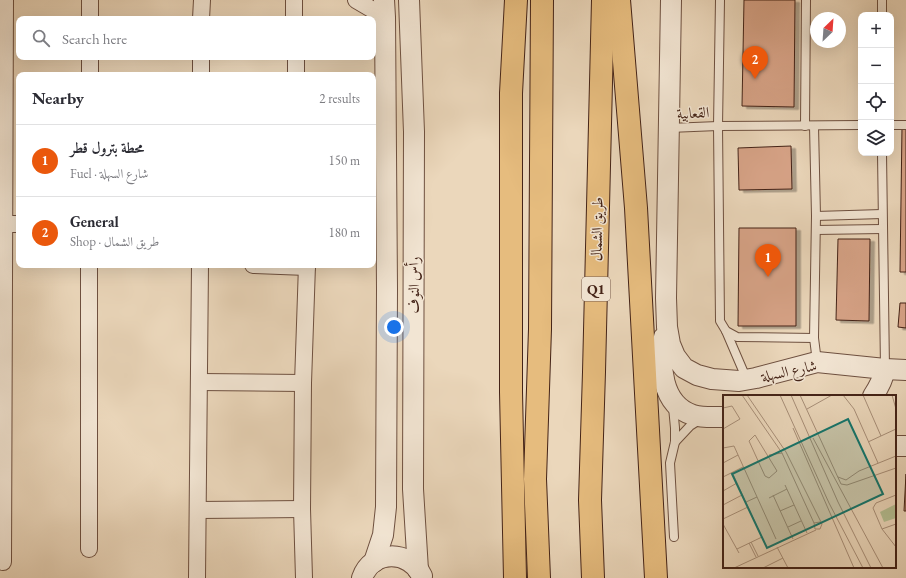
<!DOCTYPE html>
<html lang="en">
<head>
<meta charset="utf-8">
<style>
  :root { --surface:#fff; --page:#f7f7f7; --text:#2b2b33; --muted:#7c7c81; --line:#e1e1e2; --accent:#ea580c }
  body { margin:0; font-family:"EB Garamond",Amiri,serif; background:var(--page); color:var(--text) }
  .controls { position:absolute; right:12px; top:12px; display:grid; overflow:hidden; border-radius:8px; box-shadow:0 4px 16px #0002 }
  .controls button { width:36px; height:36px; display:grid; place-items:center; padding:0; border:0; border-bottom:1px solid var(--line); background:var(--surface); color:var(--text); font:20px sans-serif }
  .compass { position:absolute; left:810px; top:12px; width:36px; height:36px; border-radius:50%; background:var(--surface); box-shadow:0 4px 16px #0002; rotate:25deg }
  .you { position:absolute; left:394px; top:327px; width:14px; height:14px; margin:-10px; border:3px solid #fff; border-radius:50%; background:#1a73e8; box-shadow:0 0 0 6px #1a73e833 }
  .badge { display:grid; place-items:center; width:26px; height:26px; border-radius:50%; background:var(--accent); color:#fff; font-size:13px; font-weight:700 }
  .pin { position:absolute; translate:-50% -33px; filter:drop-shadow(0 1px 2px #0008) }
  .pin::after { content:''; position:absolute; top:21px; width:14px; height:12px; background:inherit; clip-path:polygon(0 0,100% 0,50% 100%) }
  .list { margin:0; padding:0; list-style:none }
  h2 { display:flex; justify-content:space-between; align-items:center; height:52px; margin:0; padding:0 16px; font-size:17px }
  h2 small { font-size:13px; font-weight:400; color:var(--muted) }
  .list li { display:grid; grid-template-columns:26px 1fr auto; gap:12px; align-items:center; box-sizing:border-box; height:72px; padding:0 16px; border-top:1px solid var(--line) }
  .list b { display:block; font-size:15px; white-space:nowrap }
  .list p { margin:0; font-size:13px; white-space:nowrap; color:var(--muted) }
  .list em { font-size:13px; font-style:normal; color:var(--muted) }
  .icon { flex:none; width:22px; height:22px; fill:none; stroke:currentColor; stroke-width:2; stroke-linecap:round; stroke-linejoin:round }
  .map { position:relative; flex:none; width:906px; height:578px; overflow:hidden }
  .search { position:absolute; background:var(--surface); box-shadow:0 4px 16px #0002; left:16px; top:16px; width:360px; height:44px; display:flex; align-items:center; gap:10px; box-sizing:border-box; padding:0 14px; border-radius:8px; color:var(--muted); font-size:15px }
  .panel { position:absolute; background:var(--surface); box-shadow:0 4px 16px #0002; left:16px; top:72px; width:360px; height:196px; border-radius:8px }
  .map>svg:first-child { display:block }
</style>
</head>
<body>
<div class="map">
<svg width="906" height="578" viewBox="0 0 906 578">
  <defs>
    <filter id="shadow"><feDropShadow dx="4.5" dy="2.5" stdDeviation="0" flood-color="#0004"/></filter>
  </defs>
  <rect width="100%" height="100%" fill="#ebd7bb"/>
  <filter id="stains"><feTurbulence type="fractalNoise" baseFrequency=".005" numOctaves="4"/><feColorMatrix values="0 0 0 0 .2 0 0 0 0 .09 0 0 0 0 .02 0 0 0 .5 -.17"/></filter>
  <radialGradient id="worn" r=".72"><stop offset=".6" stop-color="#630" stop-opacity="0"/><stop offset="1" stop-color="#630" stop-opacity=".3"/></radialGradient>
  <g fill="#d7a387" stroke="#442317" filter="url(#shadow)">
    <polygon points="744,0 795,0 794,107 742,106"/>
    <polygon points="902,127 906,127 906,272 900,272"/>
    <polygon points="791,146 792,189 739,190 738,148"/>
    <polygon points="739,228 796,228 796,326 738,326"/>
    <polygon points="838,239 870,239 869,321 836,320"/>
    <polygon points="900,303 906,303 906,328 898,327"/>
    <polygon points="906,474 906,511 904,511"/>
  </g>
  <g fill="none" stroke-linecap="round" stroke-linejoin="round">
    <defs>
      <g id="service">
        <polyline points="720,0 718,126 720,321 726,331 737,337 814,338"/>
        <polyline points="882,15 882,0"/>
        <polyline points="891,125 906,125"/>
        <polyline points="805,126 806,0"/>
        <polyline points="814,126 816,216 814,338 817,362"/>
        <polyline points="669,128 718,126 861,125"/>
        <polyline points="882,153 885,369"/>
        <polyline points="816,216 882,214"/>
        <polyline points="816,230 882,229"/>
        <polyline points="726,331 747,380"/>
        <polyline points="673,407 675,428 675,442 670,463 674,537"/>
        <polyline points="675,442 690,426 701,419"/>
      </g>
      <g id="minor">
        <polyline points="294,0 294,19"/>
        <polyline points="356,0 385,17"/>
        <polyline points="90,19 90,0"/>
        <polyline points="201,19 202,0"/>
        <polyline points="296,57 296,75"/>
        <polyline points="90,75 90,57"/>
        <polyline points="201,75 201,57"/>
        <polyline points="3,224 19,224"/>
        <polyline points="89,265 89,549"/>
        <polyline points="253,265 307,267"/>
        <polyline points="199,382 303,383"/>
        <polyline points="198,510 302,509"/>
        <polyline points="3,562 5,0"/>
        <polyline points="197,578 200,265"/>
        <polyline points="304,578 302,509 303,383 307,265"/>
      </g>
      <g id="tertiary">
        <polyline points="409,0 414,132 413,489 418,570"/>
        <polyline points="671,0 666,298 667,327 670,344 675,356 684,368 697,375 712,379 739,381 756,378 817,362 885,369 906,370"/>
        <path d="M664,337C659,364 661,405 693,415C703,418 713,417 724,417"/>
        <path d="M873,396C879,387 883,380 885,369"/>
        <polyline points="895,446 906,446"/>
        <polyline points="374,562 383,535 386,507 387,289 385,17 384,0"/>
        <path d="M362,578C372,549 410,550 422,576"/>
      </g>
      <g id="motorway">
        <polyline points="619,0 636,208 656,578"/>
        <polyline points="515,578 511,392 511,93 516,0"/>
        <polyline points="539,578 535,479 540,329 542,0"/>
        <polyline points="593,578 590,500 594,372 603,0"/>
      </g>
    </defs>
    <use href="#service" stroke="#6e5040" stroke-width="10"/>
    <use href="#minor" stroke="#6e5040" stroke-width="18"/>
    <use href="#tertiary" stroke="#6e5040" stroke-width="22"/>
    <use href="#motorway" stroke="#442317" stroke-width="24"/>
    <use href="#service" stroke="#f2e5d3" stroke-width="8"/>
    <use href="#minor" stroke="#f2e5d3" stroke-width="16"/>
    <use href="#tertiary" stroke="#f2e5d3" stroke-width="20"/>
    <use href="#motorway" stroke="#e6bc7e" stroke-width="22"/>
  </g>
  <g text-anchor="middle" stroke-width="3" stroke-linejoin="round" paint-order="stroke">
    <rect fill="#f2e5d3" stroke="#785d4f" stroke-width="1" x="582" y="277" width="28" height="24" rx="3"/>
    <g font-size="14" font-weight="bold" fill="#442317">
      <text x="596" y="294">Q1</text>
    </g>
    <g font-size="15" fill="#442317" stroke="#f2e5d3">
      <text transform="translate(693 113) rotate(-3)" y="5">القعابية</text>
      <text transform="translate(597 229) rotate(-89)" y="5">طريق الشمال</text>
      <text transform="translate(414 285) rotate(-90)" y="5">رأس النوف</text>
      <text transform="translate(789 371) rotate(-12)" y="5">شارع السهلة</text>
    </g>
  </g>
  <g transform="translate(723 395)">
    <rect width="173" height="173" fill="#ebd7bb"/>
    <path d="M173,109V123L161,127L157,117Z" fill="#b4bf93"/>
    <path fill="none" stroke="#a88f79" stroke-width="1" d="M19,0L59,58L91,128M24,0L63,57L99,129L97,134H92L91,128L97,127M57,0L106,108L140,173M68,0L115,107L148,173M77,0L118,89L124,90L173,73M120,0L131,14L155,68M140,0L158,41M169,0L173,14M0,13L9,11L17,24L0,34M84,14L109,0M70,33L131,173M32,40L54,76L46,83L42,81L26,46ZM90,43L160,173M145,47L173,34M0,53L11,51L53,144M46,60L59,58M0,68L15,60M9,77L43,151M0,82L20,72M115,82L123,85L136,76L173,61M62,90L84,138M0,96L14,88M50,100L70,144M173,100L153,108L150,113L159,134L173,152M46,103L64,94M23,107L34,102M0,110L19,100M57,116L71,110M0,124L25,112M0,129L16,158M65,132L78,126M159,134L173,129M28,147L35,161M26,148L33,162M54,152L65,173M14,154L39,142M11,173L93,135M40,173L60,163"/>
    <path fill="#0f766e" fill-opacity="0.15" stroke="#0f766e" stroke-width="2" d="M125,24L160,99L44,153L9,79Z"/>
    <rect width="173" height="173" fill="none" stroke="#442317" stroke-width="2"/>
  </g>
  <rect width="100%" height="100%" filter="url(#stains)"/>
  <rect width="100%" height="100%" fill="url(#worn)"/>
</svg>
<div class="controls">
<button>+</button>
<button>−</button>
<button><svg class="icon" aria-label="locate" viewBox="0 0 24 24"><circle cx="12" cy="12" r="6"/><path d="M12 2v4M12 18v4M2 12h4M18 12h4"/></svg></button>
<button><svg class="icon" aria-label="layers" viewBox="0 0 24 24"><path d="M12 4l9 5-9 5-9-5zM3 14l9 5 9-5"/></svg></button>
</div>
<svg class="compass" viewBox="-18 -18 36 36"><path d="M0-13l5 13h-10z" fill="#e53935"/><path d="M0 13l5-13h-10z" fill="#7c7c81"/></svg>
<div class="you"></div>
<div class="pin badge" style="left:768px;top:277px">1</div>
<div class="pin badge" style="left:755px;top:79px">2</div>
<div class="search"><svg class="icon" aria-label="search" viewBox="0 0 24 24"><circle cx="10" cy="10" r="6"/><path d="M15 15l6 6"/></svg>Search here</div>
<section class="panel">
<h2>Nearby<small>2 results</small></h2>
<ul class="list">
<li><span class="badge">1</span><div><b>محطة بترول قطر</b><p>Fuel · شارع السهلة</p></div><em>150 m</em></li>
<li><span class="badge">2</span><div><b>General</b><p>Shop · طريق الشمال</p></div><em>180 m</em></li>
</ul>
</section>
</div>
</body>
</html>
